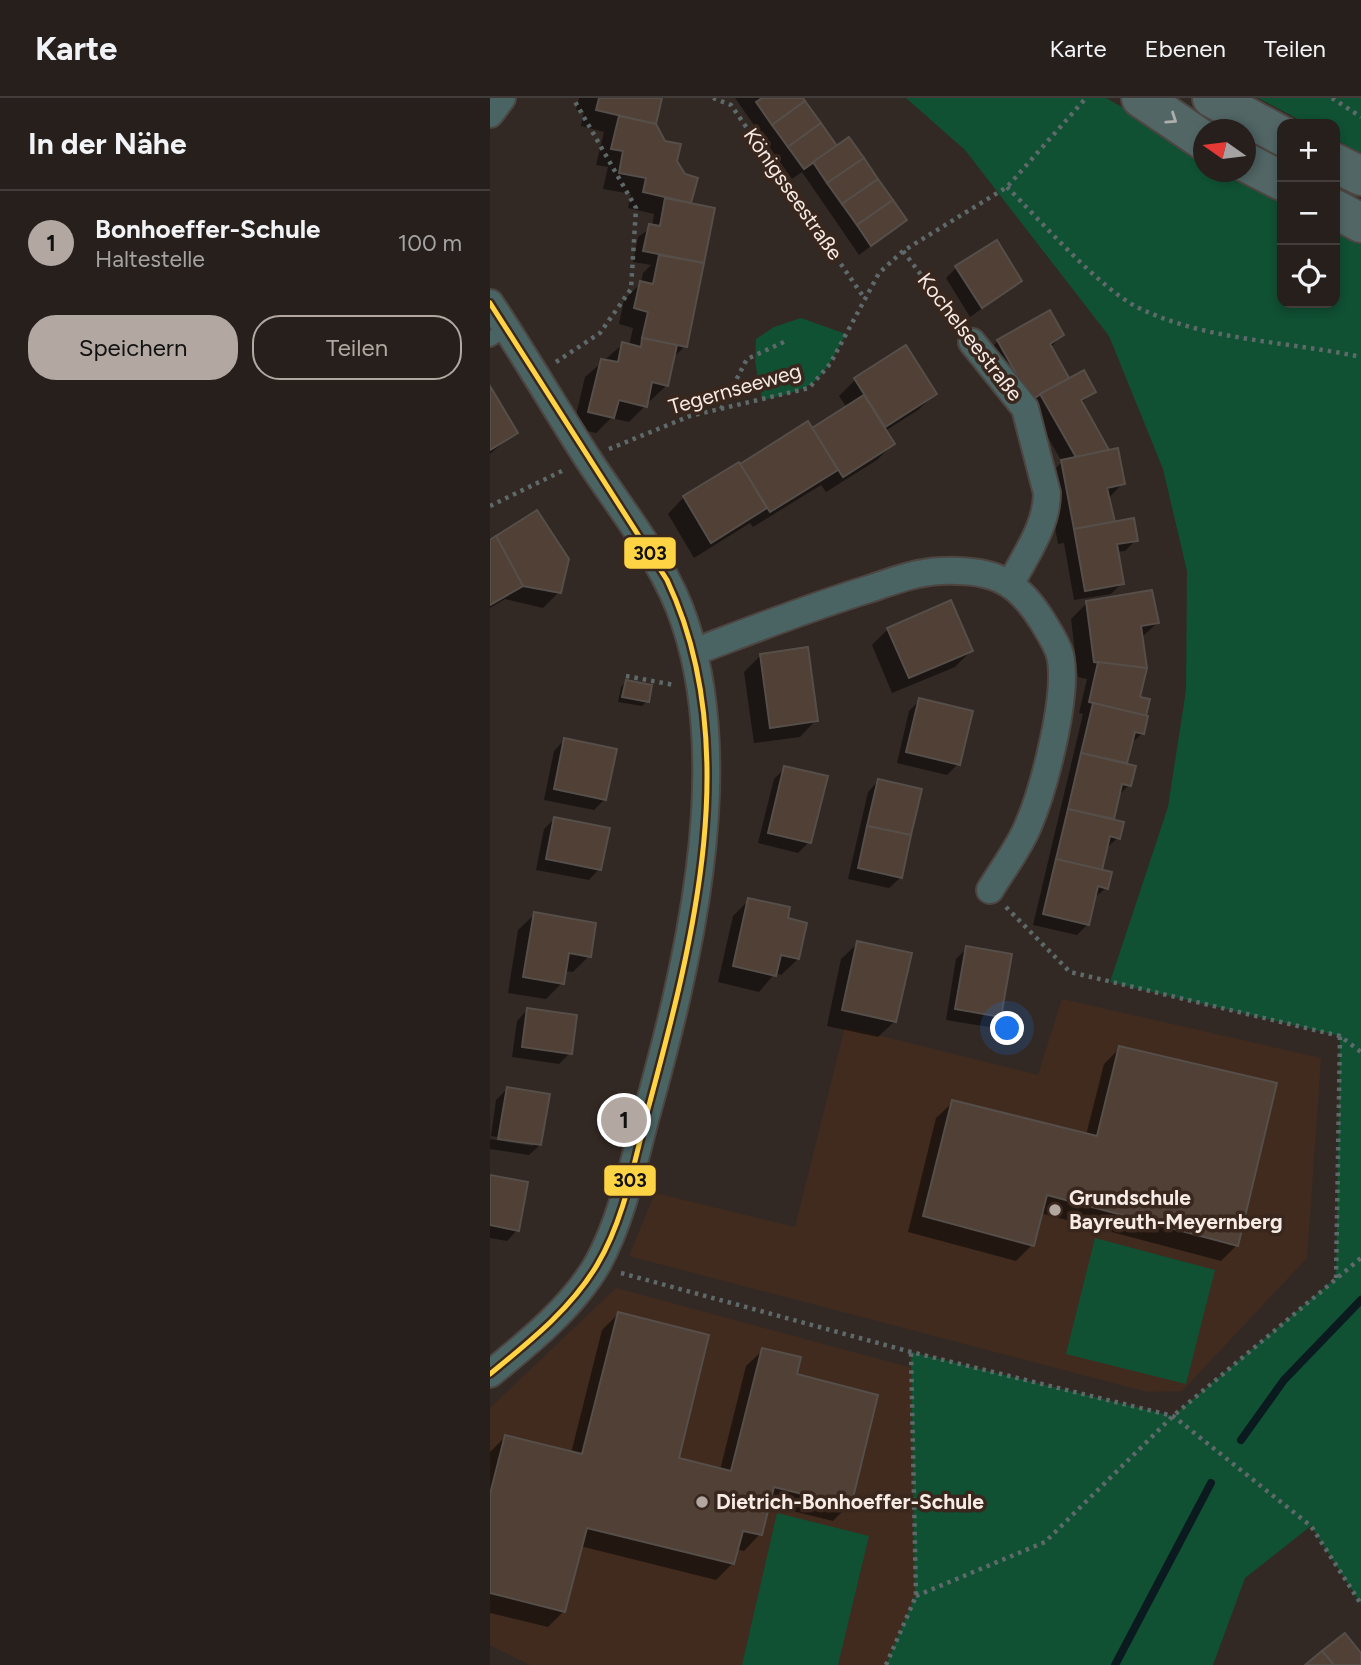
<!DOCTYPE html>
<html lang="de">
<head>
<meta charset="utf-8">
<style>
  :root { --surface:#261f1b; --page:#2e2724; --text:#f1f3f6; --muted:#a4a2a3; --line:#423d3a; --accent:#b2a7a1 }
  body { margin:0; font-family:Figtree,sans-serif; background:var(--page); color:var(--text) }
  .controls { position:absolute; right:21px; top:21px; display:grid; overflow:hidden; border-radius:14px; box-shadow:0 4px 10px #0003 }
  .controls button { width:63px; height:63px; display:grid; place-items:center; padding:0; border:0; border-bottom:2px solid var(--line); background:var(--surface); color:var(--text); font:35px sans-serif }
  .compass { position:absolute; left:703px; top:21px; width:63px; height:63px; border-radius:50%; background:var(--surface); box-shadow:0 4px 10px #0003; rotate:284deg }
  .you { position:absolute; left:518px; top:931px; width:24px; height:24px; margin:-18px; border:5px solid #fff; border-radius:50%; background:#1a73e8; box-shadow:0 0 0 10px #1a73e833 }
  .badge { display:grid; place-items:center; width:46px; height:46px; border-radius:50%; background:var(--accent); color:#111; font-size:23px; font-weight:700 }
  .pin { position:absolute; translate:-50% -50%; border:4px solid #fff; box-shadow:0 2px 7px #0006 }
  .list { margin:0; padding:0; list-style:none }
  h2 { display:flex; justify-content:space-between; align-items:center; height:91px; margin:0; padding:0 28px; font-size:30px }
  h2 small { font-size:23px; font-weight:400; color:var(--muted) }
  .list li { display:grid; grid-template-columns:46px 1fr auto; gap:21px; align-items:center; box-sizing:border-box; height:105px; padding:0 28px; border-top:2px solid var(--line) }
  .list b { display:block; font-size:26px; white-space:nowrap }
  .list p { margin:0; font-size:23px; white-space:nowrap; color:var(--muted) }
  .list em { font-size:23px; font-style:normal; color:var(--muted) }
  .actions { display:flex; gap:14px; padding:21px 28px }
  .actions a { flex:1; padding:16px 0; border:2px solid var(--accent); border-radius:28px; text-align:center; font-size:24px; color:var(--accent) }
  .actions .main { background:var(--accent); color:#111 }
  .icon { flex:none; width:38px; height:38px; fill:none; stroke:currentColor; stroke-width:2; stroke-linecap:round; stroke-linejoin:round }
  .map { position:relative; flex:none; width:871px; height:1567px; overflow:hidden }
  header { display:flex; align-items:center; gap:42px; box-sizing:border-box; height:98px; padding:0 35px; background:var(--surface); border-bottom:2px solid var(--line) }
  header strong { font-size:33px }
  nav { display:flex; gap:38px; margin-inline-start:auto; font-size:24px }
  main { display:flex }
  aside { flex:1; background:var(--surface) }
  .map>svg:first-child { display:block }
</style>
</head>
<body>
<header>
<strong>Karte</strong>
<nav><a>Karte</a><a>Ebenen</a><a>Teilen</a></nav>
</header>
<main>
<aside>
<h2>In der Nähe<small></small></h2>
<ul class="list">
<li><span class="badge">1</span><div><b>Bonhoeffer-Schule</b><p>Haltestelle</p></div><em>100 m</em></li>
</ul>
<div class="actions"><a class="main">Speichern</a><a>Teilen</a></div>
</aside>
<div class="map">
<svg width="871" height="1567" viewBox="0 0 871 1567">
  <rect width="100%" height="100%" fill="#332924"/>
  <g fill="#412b1f">
    <polygon points="572,901 831,960 817,1160 692,1293 658,1294 139,1158 165,1095 305,1129 355,929 548,977"/>
    <polygon points="126,1190 422,1270 426,1498 396,1567 40,1567 0,1547 0,1310"/>
  </g>
  <g fill="#105033">
    <polygon points="416,0 616,0 713,55 713,74 748,74 792,98 792,205 845,205 845,127 871,141 871,1506 821,1428 755,1480 723,1567 396,1567 425,1498 421,1254 683,1318 846,1180 850,938 620,884 678,709 696,592 697,473 673,371 619,238 475,52"/>
    <polygon points="768,0 871,0 871,56 845,41 845,26 817,26"/>
    <path d="M311,220L356,236C330,285 327,290 272,302L265,264L266,241L284,229Z"/>
    <polygon points="605,1140 725,1172 696,1286 576,1256"/>
    <polygon points="287,1415 379,1438 348,1567 252,1567"/>
  </g>
  <g fill="#0007">
    <polygon points="89,0 171,0 164,26 185,64 200,104 198,106 223,111 195,248 182,261 177,287 160,303 156,302 155,308 139,324 121,320 106,335 83,330 95,279 133,246 139,248 143,230 129,226 134,202 151,185 153,175 161,167 143,164 148,139 162,129 164,116 138,110 141,96 113,91 118,69 106,67 114,34 91,28 94,13 86,12"/>
    <polygon points="245,0 311,0 347,50 415,122 369,157 312,74 302,81"/>
    <polygon points="466,170 530,183 480,219 456,180"/>
    <polygon points="572,237 560,250 571,286 604,294 591,305 633,385 618,401 623,426 646,442 635,453 627,454 632,485 621,496 584,502 574,445 568,446 556,380 572,364 540,308 492,259 508,243"/>
    <polygon points="365,282 445,296 428,312 395,333 403,346 387,362 336,394 331,387 263,429 260,425 204,460 178,416 194,399 248,366 249,368 321,332 357,310 349,298"/>
    <polygon points="0,291 26,334 0,356"/>
    <polygon points="0,444 69,494 53,510 15,501 0,510"/>
    <polygon points="597,505 667,525 651,540 648,600 658,602 657,618 653,635 640,646 635,667 639,687 627,699 622,723 628,740 615,751 610,773 616,790 604,800 598,826 587,837 543,827 593,616 589,615 597,581 588,579 581,521"/>
    <polygon points="398,531 481,553 465,569 402,595 382,547"/>
    <polygon points="271,557 326,622 310,639 264,645 254,574"/>
    <polygon points="136,584 157,603 152,608 128,604 131,589"/>
    <polygon points="430,602 468,666 457,677 407,665 419,613"/>
    <polygon points="74,642 115,701 104,712 54,702 64,653"/>
    <polygon points="295,670 319,744 308,755 268,745 284,681"/>
    <polygon points="388,683 410,780 399,790 358,781 378,694"/>
    <polygon points="65,720 109,771 99,782 46,772 54,731"/>
    <polygon points="259,802 296,822 308,861 291,877 285,875 269,894 228,884 243,818"/>
    <polygon points="45,816 99,858 83,874 74,873 72,885 56,901 18,895 28,832"/>
    <polygon points="368,845 405,923 388,939 337,928 351,861"/>
    <polygon points="477,850 510,918 499,929 456,922 466,861"/>
    <polygon points="37,912 80,955 69,966 22,959 27,923"/>
    <polygon points="630,950 747,1147 731,1163 550,1115 542,1147 526,1163 418,1134 446,1020 463,1004 596,1037 614,966"/>
    <polygon points="17,991 50,1047 39,1057 0,1051 0,1041 43,1048 43,1044 1,1038 6,1002"/>
    <polygon points="0,1079 27,1132 17,1143 0,1140"/>
    <polygon points="128,1216 186,1361 230,1372 256,1268 273,1252 305,1278 359,1407 343,1423 278,1407 270,1436 254,1453 246,1451 243,1465 226,1482 90,1448 74,1513 58,1529 0,1515 0,1354 15,1339 81,1355 112,1232"/>
  </g>
  <g fill="none" stroke-linecap="round" stroke-linejoin="round">
    <g stroke="#0b1a1e" stroke-width="8">
      <polyline points="751,1342 794,1282 871,1202"/>
      <polyline points="625,1567 721,1385"/>
    </g>
  </g>
  <g fill="#504036" stroke="#564e49" stroke-width="2">
    <polygon points="109,0 172,0 166,26 106,12"/>
    <polygon points="272,0 313,0 315,3 282,27 266,4"/>
    <polygon points="315,3 331,25 298,49 282,27"/>
    <polygon points="129,18 166,26 175,43 191,46 187,63 195,76 208,80 201,105 153,94 156,80 129,75 133,53 121,51"/>
    <polygon points="331,25 347,48 314,71 298,49"/>
    <polygon points="359,39 374,60 337,85 323,64"/>
    <polygon points="374,60 388,81 352,106 337,85"/>
    <polygon points="388,81 403,102 367,127 352,106"/>
    <polygon points="175,100 225,110 214,165 153,153 159,126 170,128"/>
    <polygon points="403,102 417,122 381,148 367,127"/>
    <polygon points="507,142 532,183 492,210 465,168"/>
    <polygon points="169,157 214,165 197,249 152,240 158,214 144,210 150,183 163,186"/>
    <polygon points="560,212 574,237 560,246 579,280 541,302 507,242"/>
    <polygon points="152,240 187,247 178,288 162,284 157,309 129,302 124,320 98,314 111,261 128,264 132,244 151,249"/>
    <polygon points="416,247 447,296 395,329 364,280"/>
    <polygon points="594,272 606,294 591,302 619,352 586,359 550,296"/>
    <polygon points="0,288 28,335 0,352"/>
    <polygon points="374,297 405,346 353,379 322,330"/>
    <polygon points="318,323 348,372 280,414 250,366"/>
    <polygon points="628,350 635,386 617,390 625,424 584,431 571,362"/>
    <polygon points="249,364 277,410 221,445 193,398"/>
    <polygon points="47,412 79,461 71,495 33,488 6,438"/>
    <polygon points="644,420 648,443 627,446 634,486 595,493 584,431"/>
    <polygon points="6,438 33,488 0,507 0,442"/>
    <polygon points="662,492 669,525 651,528 657,570 604,564 596,503"/>
    <polygon points="461,502 483,553 419,580 397,530"/>
    <polygon points="318,549 328,623 280,630 270,556"/>
    <polygon points="608,564 657,570 650,599 660,601 656,618 599,604"/>
    <polygon points="136,582 162,587 159,604 132,599"/>
    <polygon points="429,600 483,613 470,667 416,654"/>
    <polygon points="603,605 658,618 654,636 645,634 637,665 591,655"/>
    <polygon points="74,640 127,651 116,702 64,691"/>
    <polygon points="591,655 646,668 641,688 632,686 624,721 578,711"/>
    <polygon points="294,668 338,678 321,745 278,735"/>
    <polygon points="388,681 432,691 421,737 377,728"/>
    <polygon points="578,711 634,724 630,741 620,738 612,772 566,761"/>
    <polygon points="64,719 120,730 111,772 56,761"/>
    <polygon points="377,728 421,737 412,780 368,770"/>
    <polygon points="566,761 622,774 618,791 608,788 599,827 553,816"/>
    <polygon points="258,800 300,809 298,820 317,825 309,861 291,857 286,878 243,868"/>
    <polygon points="44,814 106,825 101,859 79,855 74,886 33,879"/>
    <polygon points="367,843 422,855 406,924 352,912"/>
    <polygon points="476,848 522,856 511,919 465,911"/>
    <polygon points="37,910 87,917 82,956 32,949"/>
    <polygon points="629,948 787,985 748,1148 557,1097 544,1148 433,1118 462,1002 607,1038"/>
    <polygon points="17,989 60,996 51,1047 8,1041"/>
    <polygon points="0,1077 38,1084 29,1133 0,1127"/>
    <polygon points="128,1214 219,1237 189,1360 241,1373 272,1250 311,1259 307,1276 388,1297 361,1408 284,1389 272,1437 253,1433 244,1466 97,1430 75,1514 0,1495 0,1396 15,1337 92,1356"/>
    <polygon points="855,1535 871,1555 871,1567 844,1567 832,1553"/>
    <polygon points="832,1553 844,1567 815,1567"/>
  </g>
  <g fill="none" stroke-linecap="round" stroke-linejoin="round">
    <defs>
      <polyline id="lane" points="0,241 17,231"/>
      <g id="street">
        <polyline points="0,16 12,0"/>
        <path d="M0,205C34,256 65,310 98,361C132,413 176,466 195,525C245,674 197,871 156,1018C143,1067 132,1121 108,1165C83,1209 38,1245 0,1276"/>
        <path d="M482,244L535,310L557,395C557,428 536,456 521,485"/>
        <path d="M204,554C262,532 320,509 379,491C403,483 426,474 451,473C501,471 527,481 553,524C559,534 567,546 570,557C579,596 554,691 538,728C529,750 512,772 500,792"/>
      </g>
      <g id="secondary">
        <polyline points="651,0 713,42"/>
        <polyline points="722,0 792,38"/>
        <polyline points="755,64 792,83"/>
        <polyline points="845,65 871,78"/>
        <polyline points="845,111 871,125"/>
      </g>
    </defs>
    <use href="#lane" stroke="#4d4541" stroke-width="18"/>
    <use href="#street" stroke="#4d4541" stroke-width="30"/>
    <use href="#secondary" stroke="#4d4541" stroke-width="42"/>
    <g stroke="#5e6a6a" stroke-width="4.5" stroke-dasharray="3.5 5" stroke-linecap="butt">
      <polyline points="223,0 241,7 375,201"/>
      <polyline points="842,0 871,19"/>
      <path d="M517,89C550,122 608,189 647,209C715,243 797,243 871,259"/>
      <polyline points="413,153 468,225"/>
      <polyline points="66,264 110,235 141,191 146,110 83,0"/>
      <polyline points="231,311 257,261 296,243"/>
      <polyline points="119,351 200,318 319,290 340,266 389,175 413,153 517,89 596,0"/>
      <polyline points="0,408 76,371"/>
      <polyline points="136,578 184,587"/>
      <polyline points="516,809 580,874 850,938 871,954"/>
      <polyline points="131,1175 421,1254 683,1318 821,1428 871,1506"/>
      <polyline points="846,1180 850,938"/>
      <polyline points="426,1498 555,1444 683,1318 871,1160"/>
      <polyline points="396,1567 426,1498 421,1254"/>
    </g>
    <use href="#lane" stroke="#4a6363" stroke-width="14"/>
    <use href="#street" stroke="#4a6363" stroke-width="26"/>
    <use href="#secondary" stroke="#516665" stroke-width="38"/>
    <defs>
      <path id="bus-1" d="M0,205L177,482C255,647 203,844 158,1011C144,1063 135,1120 107,1167C81,1211 39,1244 0,1276"/>
    </defs>
    <use href="#bus-1" stroke="#39271e" stroke-width="10"/>
    <use href="#bus-1" stroke="#ffd444" stroke-width="5"/>
  </g>
  <defs><path id="oneway-chevron" d="M-2-3.5L2.5 0L-2 3.5" fill="none" stroke-width="1.6" stroke-linecap="round" stroke-linejoin="round" transform="scale(1.75)"/></defs>
  <use stroke="#acafab" href="#oneway-chevron" transform="translate(682 21) rotate(34)"/>
  <g fill="#b2a7a1" stroke="#39271e" stroke-width="2.5">
    <circle cx="565" cy="1112" r="7"/>
    <circle cx="212" cy="1404" r="7"/>
  </g>
  <g text-anchor="middle" stroke-width="7" stroke-linejoin="round" paint-order="stroke">
    <g font-size="21" fill="#f7ebe5" stroke="#39271e">
      <text transform="translate(303 96) rotate(55)" y="7">Königsseestraße</text>
      <text transform="translate(480 239) rotate(52)" y="7">Kochelseestraße</text>
      <text transform="translate(245 291) rotate(-16)" y="7">Tegernseeweg</text>
    </g>
    <g font-size="21" font-weight="bold" fill="#f7ebe5" stroke="#39271e" text-anchor="start">
      <text x="579" y="1107">Grundschule<tspan x="579" dy="24">Bayreuth-Meyernberg</tspan></text>
      <text x="226" y="1411">Dietrich-Bonhoeffer-Schule</text>
    </g>
  </g>
  <g stroke="#39271e" stroke-width="2.5">
    <rect x="133" y="438" width="54" height="34" rx="7" fill="#ffd444"/>
    <rect x="113" y="1066" width="54" height="33" rx="7" fill="#ffd444"/>
  </g>
  <g font-size="19" text-anchor="middle" font-weight="bold" fill="#111">
    <text x="160" y="462">303</text>
    <text x="140" y="1089">303</text>
  </g>
</svg>
<div class="controls">
<button>+</button>
<button>−</button>
<button><svg class="icon" aria-label="locate" viewBox="0 0 24 24"><circle cx="12" cy="12" r="6"/><path d="M12 2v4M12 18v4M2 12h4M18 12h4"/></svg></button>
</div>
<svg class="compass" viewBox="-18 -18 36 36"><path d="M0-13l5 13h-10z" fill="#e53935"/><path d="M0 13l5-13h-10z" fill="#a4a2a3"/></svg>
<div class="you"></div>
<div class="pin badge" style="left:134px;top:1022px">1</div>
</div>
</main>
</body>
</html>
